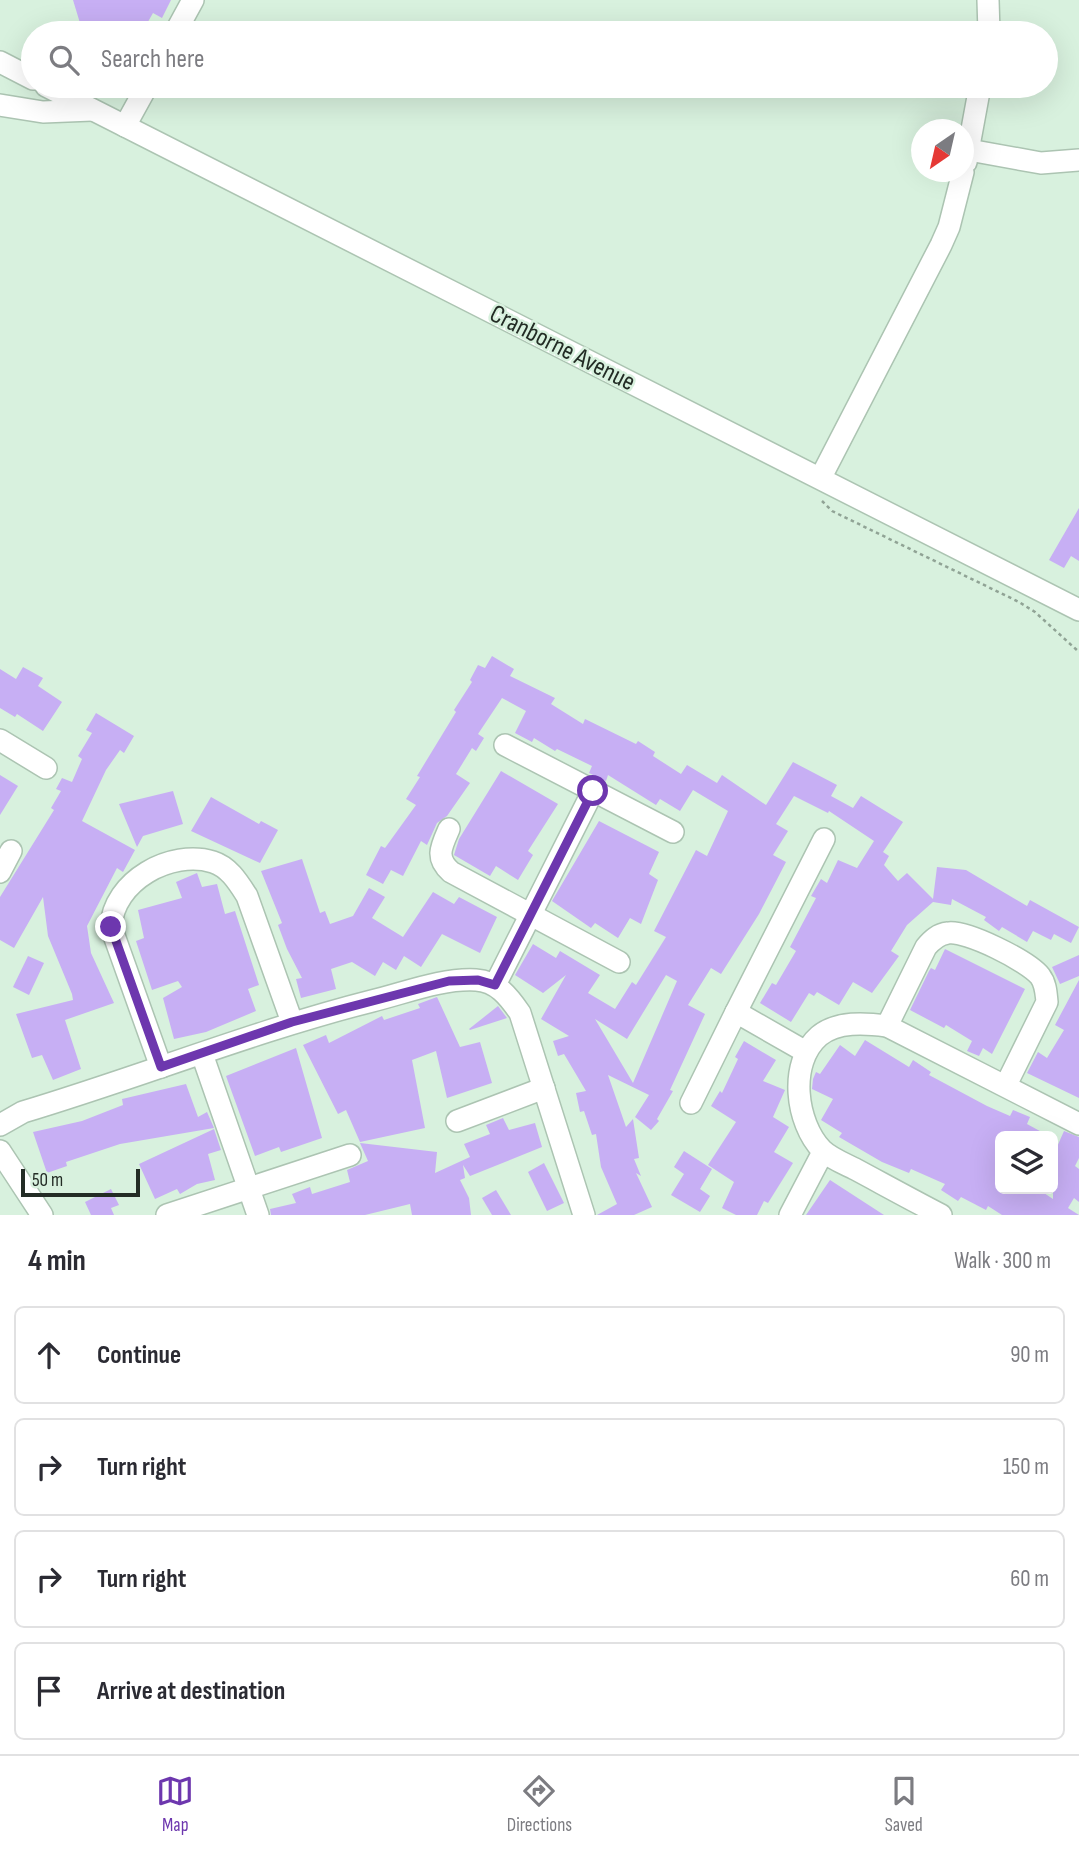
<!DOCTYPE html>
<html lang="en">
<head>
<meta charset="utf-8">
<style>
  :root { --surface:#fff; --page:#f2f2f3; --text:#2b2b33; --muted:#7c7c81; --line:#e1e1e2; --accent:#6d37ae }
  body { margin:0; font-family:"Sofia Sans Condensed",sans-serif; background:var(--page); color:var(--text) }
  .controls { position:absolute; right:21px; bottom:21px; display:grid; overflow:hidden; border-radius:10px; box-shadow:0 7px 28px #0002 }
  .controls button { width:63px; height:63px; display:grid; place-items:center; padding:0; border:0; border-bottom:2px solid var(--line); background:var(--surface); color:var(--text); font:35px sans-serif }
  .compass { position:absolute; left:911px; top:119px; width:63px; height:63px; border-radius:50%; background:var(--surface); box-shadow:0 7px 28px #0002; rotate:214deg }
  .scale { position:absolute; left:21px; bottom:18px; width:119px; box-sizing:border-box; padding-left:7px; border:4px solid #232c25; border-top:0; font-size:19px; line-height:24px; white-space:nowrap; color:#232c25; -webkit-text-stroke:5px #d8f1de; paint-order:stroke }
  .stop { position:absolute; width:21px; height:21px; margin:-16px; border:5px solid #6d37ae; border-radius:50%; background:#fff }
  .stop.end { background:#6d37ae; border-color:#fff; box-shadow:0 2px 7px #0008 }
  .list { margin:0; padding:0; list-style:none }
  h2 { display:flex; justify-content:space-between; align-items:center; height:91px; margin:0; padding:0 28px; font-size:30px }
  h2 small { font-size:23px; font-weight:400; color:var(--muted) }
  .list li { display:grid; grid-template-columns:46px 1fr auto; gap:21px; align-items:center; box-sizing:border-box; height:98px; margin:0 14px 14px; padding:0 14px; border:2px solid var(--line); border-radius:10px }
  .list b { display:block; font-size:26px; white-space:nowrap }
  .list em { font-size:23px; font-style:normal; color:var(--muted) }
  .icon { flex:none; width:38px; height:38px; fill:none; stroke:currentColor; stroke-width:2; stroke-linecap:round; stroke-linejoin:round }
  .map { position:relative; flex:none; width:1079px; height:1215px; overflow:hidden }
  .search { position:absolute; background:var(--surface); box-shadow:0 7px 28px #0002; left:21px; right:21px; top:21px; height:77px; display:flex; align-items:center; gap:18px; box-sizing:border-box; padding:0 24px; border-radius:38px; color:var(--muted); font-size:26px }
  .sheet { height:539px; background:var(--surface) }
  nav { display:flex; justify-content:space-around; align-items:center; box-sizing:border-box; height:98px; border-top:2px solid var(--line); background:var(--surface); font-size:19px; color:var(--muted) }
  nav a { display:grid; justify-items:center; gap:4px }
  nav .on { color:var(--accent) }
  .map>svg:first-child { display:block }
</style>
</head>
<body>
<div class="map">
<svg width="1079" height="1215" viewBox="0 0 1079 1215">
  <rect width="100%" height="100%" fill="#d8f1de"/>
  <g fill="#c7aff4" fill-rule="evenodd">
    <polygon points="73,0 171,0 162,18 153,13 145,27 129,33 83,33"/>
    <polygon points="1079,508 1079,561 1071,556 1064,568 1049,560"/>
    <path d="M492,656L514,669L510,676L555,698L551,704L583,724L585,719L636,744L638,741L655,752L653,756L681,774L687,765L717,783L722,775L766,805L793,762L837,785L831,796L853,808L861,796L903,822L883,852L889,856L884,865L898,881L907,873L933,899L937,867L966,870L1027,906L1030,900L1079,927L1071,943L1054,934L1051,940L1033,931L1027,942L1002,927L999,931L984,920L986,917L952,899L951,905L933,902L907,925L891,951L899,956L872,993L853,982L839,1005L817,992L814,996L809,993L791,1022L760,1003L772,983L776,985L796,951L790,947L816,898L811,896L821,879L827,883L838,860L857,868L874,841L829,811L828,813L794,796L776,824L788,831L773,855L786,862L759,914L721,974L711,968L688,1005L705,1014L670,1090L673,1091L657,1119L659,1121L651,1130L635,1117L649,1095L608,1075L626,1127L633,1119L639,1158L634,1159L641,1176L636,1173L652,1207L634,1215H597L617,1204L601,1167L596,1134L592,1135L584,1111L580,1112L576,1093L586,1091L564,1054L558,1056L553,1041L569,1036L541,1019L566,975L543,993L515,975L533,944L556,958L560,951L600,975L588,993L615,1009L632,982L636,985L666,937L654,931L696,850L707,856L728,811L693,790L680,811L660,799L656,805L608,775L606,781L589,773L592,766L557,749L555,751L534,738L532,742L515,733L526,711L502,698L478,734L484,738L476,751L472,748L456,774L470,783L447,816L437,823L427,845L421,841L403,876L391,870L383,884L366,875L381,846L385,848L416,805L406,799L420,777L417,776L456,712L454,710L472,682L470,680L478,665L485,668ZM666,975L677,981L633,1083L595,1019L627,1039Z"/>
    <polygon points="23,667 43,678 38,686 62,702 43,731 17,714 15,717 0,708 0,669 16,679"/>
    <polygon points="96,713 134,736 124,753 120,750 106,770 82,821 135,850 123,872 117,868 87,926 91,953 114,1003 65,1020 81,1069 53,1080 42,1055 32,1058 16,1014 73,1000 72,994 48,936 43,897 14,948 0,940 0,897 54,810 51,808 61,791 56,789 62,778 72,782 82,759 78,756 92,733 86,730"/>
    <polygon points="501,771 558,804 528,851 533,855 518,880 496,866 490,876 454,855 459,839"/>
    <polygon points="0,775 18,786 0,815"/>
    <polygon points="173,791 183,824 143,836 137,847 119,804"/>
    <polygon points="211,797 259,824 261,821 278,830 260,863 191,831"/>
    <polygon points="599,821 659,852 649,874 658,880 641,924 630,918 618,938 595,923 591,928 552,901"/>
    <polygon points="302,859 320,913 325,911 330,924 353,916 369,888 385,897 372,918 403,937 433,892 454,904 459,897 497,917 480,953 442,934 421,967 404,956 396,970 383,962 375,976 352,962 331,969 336,989 301,998 296,979 302,978 287,949 278,925 282,923 261,871"/>
    <polygon points="197,873 202,887 217,884 225,914 235,911 259,985 248,989 256,1011 206,1032 174,1039 163,998 182,987 178,981 152,990 136,941 144,938 138,910 182,898 176,882"/>
    <polygon points="945,949 1025,989 992,1054 983,1048 979,1056 967,1051 972,1041 946,1025 944,1028 910,1010 929,971 931,968 935,970"/>
    <polygon points="1079,955 1079,976 1060,984 1052,967"/>
    <polygon points="28,956 44,963 29,995 13,987"/>
    <polygon points="1079,980 1079,1098 1027,1073 1038,1052 1047,1058 1064,1030 1055,1025"/>
    <polygon points="437,997 460,1047 480,1042 492,1083 447,1098 436,1051 412,1060 425,1128 360,1142 346,1110 338,1114 303,1045 326,1035 329,1043 382,1016 384,1020 420,1008 418,1004"/>
    <polygon points="498,1006 507,1018 470,1030 469,1029"/>
    <polygon points="865,1040 909,1067 913,1060 931,1072 929,1075 987,1106 1010,1116 1013,1110 1030,1117 1027,1124 1049,1136 1000,1136 1000,1189 1026,1189 1034,1194 1038,1189 1053,1199 1053,1156 1064,1131 1079,1137 1079,1158 1075,1166 1079,1169 1079,1202 1074,1198 1068,1208 1079,1215 1002,1215 988,1206 986,1210 961,1197 958,1201 941,1190 945,1184 911,1169 909,1173 882,1162 839,1137 842,1133 821,1120 833,1099 812,1089 813,1079 816,1072 820,1074 840,1045 855,1056"/>
    <polygon points="744,1041 776,1060 763,1081 785,1090 773,1117 789,1127 774,1152 793,1163 768,1203 764,1201 757,1215 736,1215 722,1208 734,1182 708,1165 736,1122 711,1106 720,1091 722,1093 738,1059 735,1057"/>
    <polygon points="296,1048 322,1138 281,1152 279,1147 255,1156 226,1076"/>
    <polygon points="186,1084 198,1117 207,1112 214,1128 120,1144 66,1162 67,1166 47,1173 33,1132 82,1121 123,1105 122,1099"/>
    <polygon points="503,1118 509,1130 535,1123 542,1147 470,1176 463,1165 465,1178 460,1180 469,1198 471,1215 412,1215 410,1204 365,1215 271,1215 270,1209 296,1203 292,1194 310,1187 312,1194 350,1182 347,1170 368,1161 360,1143 437,1152 435,1173 470,1157 464,1144 490,1134 486,1125"/>
    <polygon points="214,1129 221,1150 208,1154 215,1180 197,1184 180,1194 177,1189 155,1199 139,1164"/>
    <polygon points="684,1151 712,1169 700,1189 710,1196 700,1212 671,1195 684,1174 674,1167"/>
    <polygon points="544,1163 564,1203 547,1211 528,1172"/>
    <polygon points="830,1180 884,1215 806,1215"/>
    <polygon points="111,1189 119,1205 111,1208 114,1215 91,1215 85,1202"/>
    <polygon points="496,1190 511,1215 492,1215 482,1198"/>
  </g>
  <g fill="none" stroke-linecap="round" stroke-linejoin="round">
    <defs>
      <g id="minor">
        <polyline points="988,0 989,33"/>
        <polyline points="175,33 193,0"/>
        <polyline points="0,62 33,79"/>
        <polyline points="46,86 1079,610"/>
        <polyline points="0,105 43,112 92,110"/>
        <polyline points="125,126 147,86"/>
        <polyline points="969,150 1041,163 1079,160"/>
        <polyline points="966,162 980,86"/>
        <polyline points="821,477 941,245 949,227 963,172"/>
        <polyline points="0,740 46,768"/>
        <polyline points="505,745 673,832"/>
        <path d="M449,829C441,847 435,858 451,872L619,962"/>
        <polyline points="0,872 11,851"/>
        <polyline points="495,985 593,791"/>
        <polyline points="736,1012 824,839"/>
        <path d="M887,1026L926,947C932,940 938,934 948,933C966,930 1028,961 1040,976C1046,984 1046,993 1047,1002L1006,1085"/>
        <polyline points="202,1054 258,1215"/>
        <path d="M161,1067L111,927C113,881 171,849 213,862C229,867 238,882 247,896L292,1022"/>
        <polyline points="691,1103 736,1012 806,1052"/>
        <polyline points="457,1121 544,1088"/>
        <path d="M0,1125L23,1112C140,1077 254,1031 372,1001C405,993 442,978 476,980C497,981 509,997 520,1013L584,1215"/>
        <polyline points="0,1151 42,1215"/>
        <polyline points="167,1215 350,1155"/>
        <polyline points="790,1215 823,1152"/>
        <path d="M941,1215C912,1200 883,1184 855,1169C845,1164 830,1158 822,1150C796,1123 788,1063 819,1036C837,1021 865,1023 887,1026L1079,1124"/>
      </g>
    </defs>
    <use href="#minor" stroke="#acc4b2" stroke-width="24"/>
    <polyline stroke="#90a395" stroke-width="2.5" stroke-dasharray="3.5 3.5" stroke-linecap="butt" points="822,501 832,511 1019,602 1035,612 1079,652"/>
    <use href="#minor" stroke="#fff" stroke-width="21"/>
  </g>
  <g fill="none" stroke-linecap="round" stroke-linejoin="round">
    <polyline stroke="#6d37ae" stroke-width="9" points="111,927 161,1067 292,1022 449,981 478,980 495,985 593,791"/>
  </g>
  <g text-anchor="middle" stroke-width="5" stroke-linejoin="round" paint-order="stroke">
    <g font-size="26" fill="#232c25" stroke="#d8f1de">
      <text transform="translate(563 347) rotate(27)" y="9">Cranborne Avenue</text>
    </g>
  </g>
</svg>
<div class="controls">
<button><svg class="icon" aria-label="layers" viewBox="0 0 24 24"><path d="M12 4l9 5-9 5-9-5zM3 14l9 5 9-5"/></svg></button>
</div>
<svg class="compass" viewBox="-18 -18 36 36"><path d="M0-13l5 13h-10z" fill="#e53935"/><path d="M0 13l5-13h-10z" fill="#7c7c81"/></svg>
<div class="scale">50 m</div>
<div class="stop" style="left:593px;top:791px"></div>
<div class="stop end" style="left:111px;top:927px"></div>
<div class="search"><svg class="icon" aria-label="search" viewBox="0 0 24 24"><circle cx="10" cy="10" r="6"/><path d="M15 15l6 6"/></svg>Search here</div>
</div>
<section class="sheet">
<h2>4 min<small>Walk · 300 m</small></h2>
<ul class="list">
<li><svg class="icon" aria-label="ahead" viewBox="0 0 24 24"><path d="M12 20V5M6 11l6-6 6 6"/></svg><div><b>Continue</b></div><em>90 m</em></li>
<li><svg class="icon" aria-label="right" viewBox="0 0 24 24"><path d="M7 20v-9h11M14 6l5 5-5 5"/></svg><div><b>Turn right</b></div><em>150 m</em></li>
<li><svg class="icon" aria-label="right" viewBox="0 0 24 24"><path d="M7 20v-9h11M14 6l5 5-5 5"/></svg><div><b>Turn right</b></div><em>60 m</em></li>
<li><svg class="icon" aria-label="arrive" viewBox="0 0 24 24"><path d="M6 21V4h12l-3 4 3 4H6"/></svg><div><b>Arrive at destination</b></div></li>
</ul>
</section>
<nav>
<a class="on"><svg class="icon" aria-label="map" viewBox="0 0 24 24"><path d="M3 6l6-2 6 2 6-2v14l-6 2-6-2-6 2zM9 4v14M15 6v14"/></svg>Map</a>
<a><svg class="icon" aria-label="directions" viewBox="0 0 24 24"><path d="M12 3l9 9-9 9-9-9zM9 14v-3h6M13 9l2 2-2 2"/></svg>Directions</a>
<a><svg class="icon" aria-label="saved" viewBox="0 0 24 24"><path d="M7 4h10v16l-5-4-5 4z"/></svg>Saved</a>
</nav>
</body>
</html>
